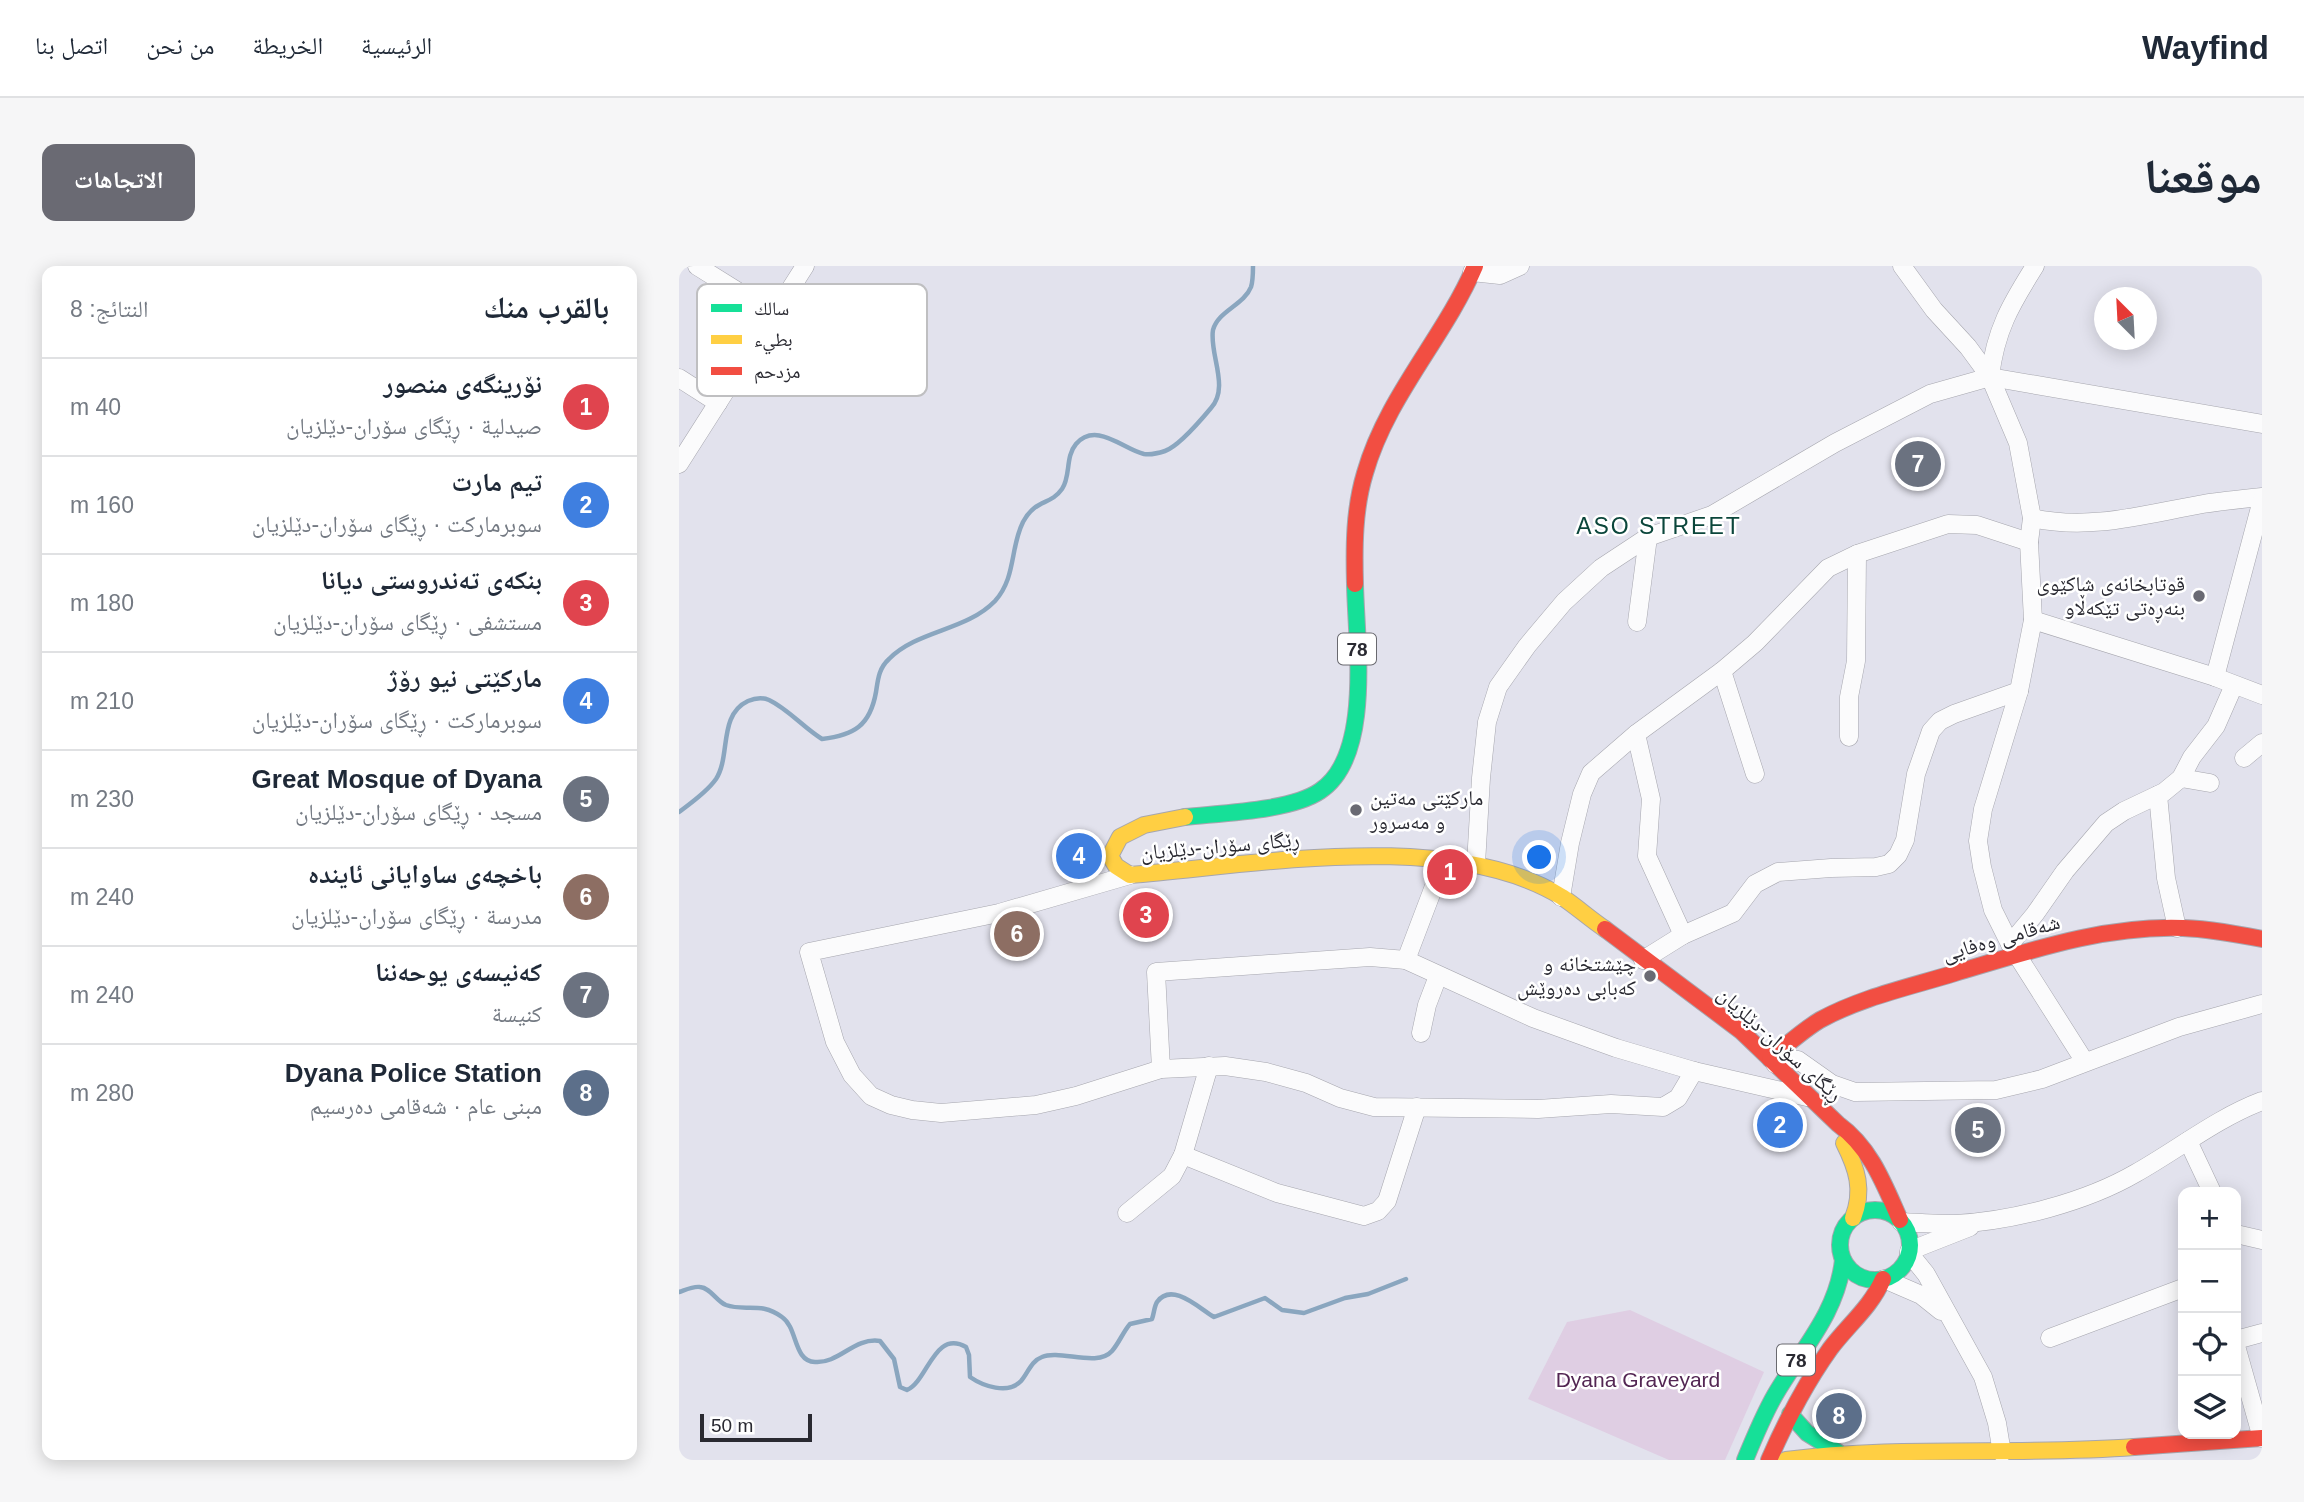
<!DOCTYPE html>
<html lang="ar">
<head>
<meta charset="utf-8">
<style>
  :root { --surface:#fff; --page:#f6f6f7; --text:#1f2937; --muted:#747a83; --line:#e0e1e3; --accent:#6a6a73 }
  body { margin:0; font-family:Helvetica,"Noto Naskh Arabic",sans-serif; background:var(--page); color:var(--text); direction:rtl }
  .controls { position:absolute; right:21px; bottom:21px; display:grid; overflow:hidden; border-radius:14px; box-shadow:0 4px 18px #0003 }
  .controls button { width:63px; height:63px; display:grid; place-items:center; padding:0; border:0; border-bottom:2px solid var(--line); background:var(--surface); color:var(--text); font:35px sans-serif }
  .compass { position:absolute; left:1415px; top:21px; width:63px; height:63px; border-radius:50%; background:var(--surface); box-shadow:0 4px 18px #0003; rotate:336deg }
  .scale { position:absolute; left:21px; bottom:18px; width:112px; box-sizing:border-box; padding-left:7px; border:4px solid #292931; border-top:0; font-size:19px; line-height:24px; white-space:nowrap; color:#292931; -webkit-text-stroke:5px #fff; paint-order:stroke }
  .you { position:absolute; left:861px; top:592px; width:24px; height:24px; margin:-18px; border:5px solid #fff; border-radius:50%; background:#1a73e8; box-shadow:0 0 0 10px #1a73e833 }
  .badge { display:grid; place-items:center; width:46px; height:46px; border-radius:50%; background:var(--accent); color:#fff; font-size:23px; font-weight:700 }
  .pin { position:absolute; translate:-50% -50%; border:4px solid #fff; box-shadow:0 2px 7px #0006 }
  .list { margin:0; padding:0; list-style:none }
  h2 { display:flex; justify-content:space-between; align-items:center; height:91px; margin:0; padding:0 28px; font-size:30px }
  h2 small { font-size:23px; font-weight:400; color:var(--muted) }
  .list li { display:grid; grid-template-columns:46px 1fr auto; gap:21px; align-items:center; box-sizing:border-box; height:98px; padding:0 28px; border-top:2px solid var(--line) }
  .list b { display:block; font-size:26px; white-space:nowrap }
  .list p { margin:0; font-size:23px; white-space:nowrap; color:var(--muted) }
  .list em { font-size:23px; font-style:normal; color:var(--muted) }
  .icon { flex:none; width:38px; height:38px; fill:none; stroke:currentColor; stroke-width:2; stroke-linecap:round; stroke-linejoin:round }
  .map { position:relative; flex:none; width:1583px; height:1194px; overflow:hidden; direction:ltr; border-radius:14px }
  header { display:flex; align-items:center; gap:42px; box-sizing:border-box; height:98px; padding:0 35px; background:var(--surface); border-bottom:2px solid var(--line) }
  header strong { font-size:33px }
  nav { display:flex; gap:38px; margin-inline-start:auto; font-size:24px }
  .intro { display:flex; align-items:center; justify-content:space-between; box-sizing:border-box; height:168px; padding:0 42px }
  h1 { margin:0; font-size:49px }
  .button { padding:18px 32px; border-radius:14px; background:var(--accent); color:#fff; font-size:24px; font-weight:700 }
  main { display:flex; gap:42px; padding:0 42px }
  aside { flex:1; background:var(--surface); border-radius:14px; box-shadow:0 4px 18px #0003 }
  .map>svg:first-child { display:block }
</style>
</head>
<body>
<header>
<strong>Wayfind</strong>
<nav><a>الرئيسية</a><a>الخريطة</a><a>من نحن</a><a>اتصل بنا</a></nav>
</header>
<div class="intro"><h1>موقعنا</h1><a class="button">الاتجاهات</a></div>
<main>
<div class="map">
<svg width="1583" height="1194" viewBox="0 0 1583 1194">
  <rect width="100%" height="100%" fill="#e2e2ed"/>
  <polygon fill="#dfcee3" points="951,1044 1085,1106 1046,1194 990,1194 849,1133 888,1056"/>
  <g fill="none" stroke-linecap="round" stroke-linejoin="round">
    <g stroke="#8aa6bf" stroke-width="4.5">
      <path d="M0,546C12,537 28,526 37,513C52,490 39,449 69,435C76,432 83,431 90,434C109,443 125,462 143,473C175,469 191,460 197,426C199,413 200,402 210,393C239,364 287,365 316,335C337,312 331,282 344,256C357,232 371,240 383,223C392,210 386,191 397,178C417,155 444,183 465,188C472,189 480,187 486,185C500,180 522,154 532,142C551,121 530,88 534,64C539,45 565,39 572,21C574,15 574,7 574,0"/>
      <path d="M0,1026C6,1024 14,1020 21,1021C32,1022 37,1035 47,1039C66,1046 82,1035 103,1051C119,1062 114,1095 136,1096C160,1098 175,1071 201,1075L215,1093L221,1121L228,1124C249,1115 255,1063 287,1081L290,1089L291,1111C304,1120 329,1129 342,1115C349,1107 352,1095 363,1091C381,1083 418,1102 433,1085C440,1077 444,1066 451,1058L473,1053C475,1048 475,1041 478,1036C493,1015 521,1043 535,1051L586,1032L603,1044L625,1047L666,1032L689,1028L727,1013"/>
    </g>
    <defs>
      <g id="street">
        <polyline points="18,0 95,48"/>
        <polyline points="1223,0 1255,44 1289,81 1311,111 1339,177 1353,252 1350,276 1354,354 1340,425 1304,543 1299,575 1303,601 1314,644 1331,678 1406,796"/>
        <polyline points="793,6 821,9 841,0"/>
        <path d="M1311,111C1316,65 1332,38 1356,0"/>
        <polyline points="0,112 39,137"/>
        <polyline points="0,198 126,0"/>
        <path d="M1353,252C1412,265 1466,248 1524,238C1543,235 1563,233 1583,231"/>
        <polyline points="1354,354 1536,411 1583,429"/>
        <polyline points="958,356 969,271"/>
        <polyline points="1043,405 1076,508"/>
        <polyline points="1536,411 1583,234"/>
        <polyline points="957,468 972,533 968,590 1004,669"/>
        <polyline points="1170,471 1170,431 1177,395 1178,288"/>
        <polyline points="1565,492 1583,477"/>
        <polyline points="1502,512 1531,517"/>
        <polyline points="1479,529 1487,612 1498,662"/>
        <polyline points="797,598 802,512 808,456 819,421 848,380 885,336 922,302 969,271 1033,249 1156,177 1251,128 1311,111 1583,158"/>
        <polyline points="451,609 320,647 130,686 156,776 173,809 192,830 212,839 233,844 262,847 357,839 397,830 482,803 546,800 587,806 627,817 661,832 695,841 859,843 932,838 984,841 999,832 1015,805"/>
        <polyline points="882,631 891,577 903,528 912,507 957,468 1043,405 1076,377 1149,302 1178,288 1269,258 1298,259 1350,276"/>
        <polyline points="1331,678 1356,648 1386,605 1427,557 1445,545 1485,526 1502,512 1513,491 1537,460 1555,419"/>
        <polyline points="727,694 765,594"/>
        <polyline points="964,694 1004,669 1054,647 1076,618 1099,606 1152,602 1197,601 1210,598 1219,589 1226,574 1237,508 1252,465 1261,455 1275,448 1340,425"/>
        <polyline points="742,767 748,739 759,710"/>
        <polyline points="1096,798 1109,792 1119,794 1153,818 1176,826 1317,824 1363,813 1500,761 1583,738"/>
        <polyline points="530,800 504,889 598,927 685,950 699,945 708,935 738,841"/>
        <polyline points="482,803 477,706 691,691 727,694 854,752 937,782 1015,805 1128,831"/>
        <polyline points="1509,875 1533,926"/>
        <polyline points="448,947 493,910 504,889"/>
        <path d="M1222,956C1240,957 1258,958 1276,958C1334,955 1407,936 1457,907C1498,884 1538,852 1583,835"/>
        <polyline points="1557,968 1583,974"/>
        <polyline points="1230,985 1291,961"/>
        <polyline points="1230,987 1247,1008 1304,1111 1318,1157 1323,1187"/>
        <polyline points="1205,1013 1242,1029 1262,1045"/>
        <polyline points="1371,1072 1504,1022"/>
        <polyline points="1557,1074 1583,1067"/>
        <polyline points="1557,1080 1583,1172"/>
      </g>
      <g id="fast">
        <path d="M506,551C542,547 612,545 641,525C694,490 677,375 676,318"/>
        <circle cx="1196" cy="979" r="35"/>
        <polyline points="1111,1148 1128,1167 1160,1187"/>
        <path d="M1066,1194C1075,1172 1084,1150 1096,1129C1122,1084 1158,1048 1164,994"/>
      </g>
      <g id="slow">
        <path d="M506,551L465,559L441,571L431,590L437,600L451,609C577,599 771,562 883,631C898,641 911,653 926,663"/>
        <path d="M1165,877C1178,903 1185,924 1174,952"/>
        <path d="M1107,1194C1222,1179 1339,1190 1455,1181"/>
      </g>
      <g id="jam">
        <path d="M676,318C675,281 675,243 686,207C708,130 765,72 796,0"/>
        <path d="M926,663L1062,765L1159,858C1192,882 1205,918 1221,954"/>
        <path d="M1091,793C1107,779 1123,765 1141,754C1183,731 1231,721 1276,707C1350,685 1426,659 1504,662C1531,663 1557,668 1583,673"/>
        <polyline points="1455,1181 1583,1172"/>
        <path d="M1090,1194C1107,1155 1126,1118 1151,1083C1169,1059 1192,1041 1204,1013"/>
      </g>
    </defs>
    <use href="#street" stroke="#a6a6ae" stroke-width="19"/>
    <use href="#fast" stroke="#a6a6ae" stroke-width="18"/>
    <use href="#slow" stroke="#a6a6ae" stroke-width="18"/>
    <use href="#jam" stroke="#a6a6ae" stroke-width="18"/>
    <use href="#street" stroke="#fbfbfc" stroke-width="18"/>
    <use href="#fast" stroke="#16e098" stroke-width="16"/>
    <use href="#slow" stroke="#ffcf43" stroke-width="16"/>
    <use href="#jam" stroke="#f24e42" stroke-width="16"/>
  </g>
  <g fill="#6a6a73" stroke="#fff" stroke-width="2.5">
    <circle cx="1520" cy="330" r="7"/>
    <circle cx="677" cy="544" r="7"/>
    <circle cx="971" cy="710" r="7"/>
  </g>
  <g text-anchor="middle" stroke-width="5" stroke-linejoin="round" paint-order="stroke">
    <g fill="#fff" stroke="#69696f" stroke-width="2">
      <rect x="659" y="367.5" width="38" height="31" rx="5"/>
      <rect x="1098" y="1078.5" width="38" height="31" rx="5"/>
    </g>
    <g font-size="19" font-weight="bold" fill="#292931">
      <text x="678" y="390">78</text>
      <text x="1117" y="1101">78</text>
    </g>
    <g font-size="21" fill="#292931" stroke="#fff" text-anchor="end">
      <text x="1506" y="325">قوتابخانەی شاکێوی<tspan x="1506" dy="24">بنەڕەتی تێکەڵاو</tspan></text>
      <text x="691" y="539" text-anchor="start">مارکێتی مەتین<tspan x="691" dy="24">و مەسرور</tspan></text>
      <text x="957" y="705">چێشتخانە و<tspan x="957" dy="24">کەبابی دەروێش</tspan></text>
    </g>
    <g font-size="21" fill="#292931" stroke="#fff">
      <text transform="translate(541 580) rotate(-5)" y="7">ڕێگای سۆران-دێلزیان</text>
      <text transform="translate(1322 672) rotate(-16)" y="7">شەقامی وەفایی</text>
      <text transform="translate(1101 778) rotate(42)" y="7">ڕێگای سۆران-دێلزیان</text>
    </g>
    <g font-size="21" fill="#532653" stroke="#fff">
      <text x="959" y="1121">Dyana Graveyard</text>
    </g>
    <g font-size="23" letter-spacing="2" fill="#0b463b" stroke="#fff">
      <text x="980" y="268">ASO STREET</text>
    </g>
  </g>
  <rect x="18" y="18" width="230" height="112" rx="10" fill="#fff" stroke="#bfbfc1" stroke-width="2"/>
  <rect x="32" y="38" width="31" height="8" fill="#16e098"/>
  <rect x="32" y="69" width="31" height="9" fill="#ffcf43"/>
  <rect x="32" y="101" width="31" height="8" fill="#f24e42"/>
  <g font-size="19" fill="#292931">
    <text x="75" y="49">سالك</text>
    <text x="75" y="80">بطيء</text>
    <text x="75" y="112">مزدحم</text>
  </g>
</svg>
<div class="controls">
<button>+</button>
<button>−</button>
<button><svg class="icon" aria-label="locate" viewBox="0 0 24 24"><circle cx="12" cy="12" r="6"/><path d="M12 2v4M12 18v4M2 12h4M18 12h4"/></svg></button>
<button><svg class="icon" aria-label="layers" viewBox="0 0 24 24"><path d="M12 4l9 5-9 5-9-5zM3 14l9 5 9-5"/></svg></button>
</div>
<svg class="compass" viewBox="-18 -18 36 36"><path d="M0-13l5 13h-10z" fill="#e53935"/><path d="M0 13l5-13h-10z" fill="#747a83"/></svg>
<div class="scale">50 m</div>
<div class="you"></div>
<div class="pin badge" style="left:771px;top:606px;background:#e0444e">1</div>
<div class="pin badge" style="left:1101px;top:859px;background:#3f7fe0">2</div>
<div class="pin badge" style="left:467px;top:649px;background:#e0444e">3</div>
<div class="pin badge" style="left:400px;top:590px;background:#3f7fe0">4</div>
<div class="pin badge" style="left:1299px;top:864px;background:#6b7280">5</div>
<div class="pin badge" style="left:338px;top:668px;background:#8d6e63">6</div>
<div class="pin badge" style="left:1239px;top:198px;background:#6b7280">7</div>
<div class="pin badge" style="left:1160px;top:1150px;background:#5c6f8a">8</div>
</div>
<aside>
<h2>بالقرب منك<small>النتائج: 8</small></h2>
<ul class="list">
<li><span class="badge" style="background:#e0444e">1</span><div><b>نۆرینگه‌ی منصور</b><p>صيدلية · ڕێگای سۆران-دێلزیان</p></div><em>40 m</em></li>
<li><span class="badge" style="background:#3f7fe0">2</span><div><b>تیم مارت</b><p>سوبرماركت · ڕێگای سۆران-دێلزیان</p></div><em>160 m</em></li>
<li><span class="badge" style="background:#e0444e">3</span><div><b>بنکەی تەندروستی دیانا</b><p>مستشفى · ڕێگای سۆران-دێلزیان</p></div><em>180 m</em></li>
<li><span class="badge" style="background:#3f7fe0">4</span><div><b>مارکێتی نیو رۆژ</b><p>سوبرماركت · ڕێگای سۆران-دێلزیان</p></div><em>210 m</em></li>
<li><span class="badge" style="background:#6b7280">5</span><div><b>Great Mosque of Dyana</b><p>مسجد · ڕێگای سۆران-دێلزیان</p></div><em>230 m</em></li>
<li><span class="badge" style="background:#8d6e63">6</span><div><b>باخچەی ساوایانی ئایندە</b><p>مدرسة · ڕێگای سۆران-دێلزیان</p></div><em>240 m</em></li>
<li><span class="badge" style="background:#6b7280">7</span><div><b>کەنیسەی یوحەننا</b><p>كنيسة</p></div><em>240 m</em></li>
<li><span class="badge" style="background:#5c6f8a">8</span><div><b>Dyana Police Station</b><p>مبنى عام · شەقامی دەرسیم</p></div><em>280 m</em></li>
</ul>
</aside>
</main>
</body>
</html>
